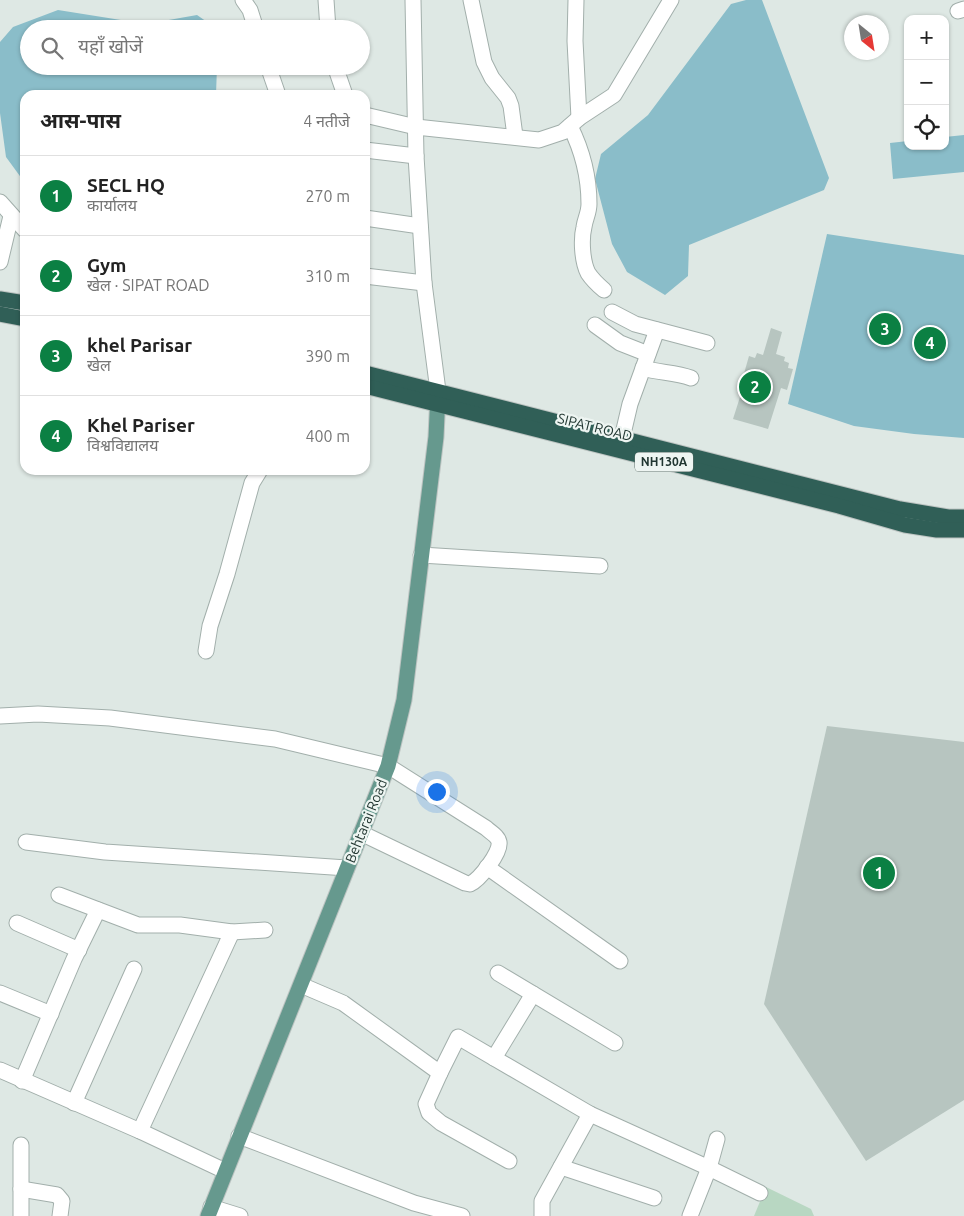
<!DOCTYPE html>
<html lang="hi">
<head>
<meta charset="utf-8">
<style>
  :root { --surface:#fff; --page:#f6f6f6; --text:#222; --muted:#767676; --line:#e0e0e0; --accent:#0b8043 }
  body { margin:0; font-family:Ubuntu,"Noto Sans Devanagari",sans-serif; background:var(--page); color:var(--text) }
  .controls { position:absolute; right:15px; top:15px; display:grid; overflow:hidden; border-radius:10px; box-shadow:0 1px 4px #0004 }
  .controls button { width:45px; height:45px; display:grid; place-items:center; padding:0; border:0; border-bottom:1px solid var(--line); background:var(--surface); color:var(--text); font:25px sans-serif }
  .compass { position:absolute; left:844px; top:15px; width:45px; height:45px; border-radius:50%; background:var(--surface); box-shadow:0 1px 4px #0004; rotate:150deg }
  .you { position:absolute; left:436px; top:791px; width:18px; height:18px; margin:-12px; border:4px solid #fff; border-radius:50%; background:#1a73e8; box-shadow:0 0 0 8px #1a73e833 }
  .badge { display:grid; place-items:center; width:32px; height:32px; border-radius:50%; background:var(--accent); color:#fff; font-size:16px; font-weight:700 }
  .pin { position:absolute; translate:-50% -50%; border:2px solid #fff; box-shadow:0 1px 5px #0006 }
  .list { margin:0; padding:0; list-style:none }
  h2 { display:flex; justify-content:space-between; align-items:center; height:65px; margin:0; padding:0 20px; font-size:21px }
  h2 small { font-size:16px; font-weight:400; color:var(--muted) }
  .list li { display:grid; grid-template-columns:32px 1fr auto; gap:15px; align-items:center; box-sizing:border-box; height:80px; padding:0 20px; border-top:1px solid var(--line) }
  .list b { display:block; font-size:19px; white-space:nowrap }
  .list p { margin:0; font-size:16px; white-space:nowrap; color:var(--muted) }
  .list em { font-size:16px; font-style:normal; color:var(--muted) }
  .icon { flex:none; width:28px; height:28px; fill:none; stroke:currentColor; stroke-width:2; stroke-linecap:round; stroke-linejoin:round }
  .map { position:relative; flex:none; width:964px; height:1216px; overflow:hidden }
  .search { position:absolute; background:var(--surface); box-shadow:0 1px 4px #0004; left:20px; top:20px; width:350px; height:55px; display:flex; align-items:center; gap:12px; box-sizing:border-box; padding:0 18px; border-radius:28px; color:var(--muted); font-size:19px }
  .panel { position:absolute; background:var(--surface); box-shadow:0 1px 4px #0004; left:20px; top:90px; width:350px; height:385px; border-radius:15px }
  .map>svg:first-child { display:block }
</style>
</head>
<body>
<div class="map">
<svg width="964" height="1216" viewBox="0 0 964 1216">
  <rect width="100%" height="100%" fill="#dee8e4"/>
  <polygon fill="#b8d7c2" points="766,1187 811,1209 814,1216 754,1216"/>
  <g fill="#8abdc9">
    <polygon points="746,0 762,0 829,178 824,190 689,245 688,276 665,295 627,272 612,244 595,179 601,154 648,115 731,4"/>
    <polygon points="58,10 146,24 197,15 210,24 211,29 29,29 29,66 217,66 216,95 25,95 25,183 6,157 0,113 0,42 13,27"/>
    <polygon points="964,135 964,172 893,179 890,143 908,141 908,146 945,146 945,137"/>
    <polygon points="827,234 964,255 964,438 914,434 854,426 788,404"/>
  </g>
  <g fill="#b7c5c0">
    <polygon points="771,328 782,332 776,354 785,357 784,361 789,363 788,368 793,369 787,390 781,388 768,429 733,419 746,378 743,377 749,356 755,358 757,353 763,355"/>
    <polygon points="827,726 964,742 964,1100 866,1161 764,1004"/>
  </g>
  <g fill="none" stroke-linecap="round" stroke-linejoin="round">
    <defs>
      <g id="minor">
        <polyline points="243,0 250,10 256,29"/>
        <polyline points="326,0 328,29"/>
        <polyline points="413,0 416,156 424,283 438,391"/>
        <polyline points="471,0 484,62 492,78 508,98 511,106 515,136"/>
        <polyline points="576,0 575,41 579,118"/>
        <polyline points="958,11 964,9"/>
        <polyline points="268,66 278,95"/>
        <polyline points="335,66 345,95"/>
        <polyline points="365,115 416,127 539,140 563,132 579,118 614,95 671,0"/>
        <path d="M570,126C582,150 589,177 589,204C589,213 585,219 584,227C581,239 582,261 588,273C592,279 598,285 604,290"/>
        <polyline points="365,150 416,156"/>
        <polyline points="0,202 25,230"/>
        <polyline points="365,218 420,226"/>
        <polyline points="0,262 11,216"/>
        <polyline points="365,276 424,283"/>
        <polyline points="612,312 635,324 707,343"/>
        <polyline points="595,325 620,343 648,354"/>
        <path d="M643,368C659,373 675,372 691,378"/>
        <polyline points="622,438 630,404 657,330"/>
        <polyline points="421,555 600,566"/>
        <polyline points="206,651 210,626 227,574 252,483 260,470"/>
        <path d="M0,716L38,714L110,718L275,739L388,766L486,828C490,832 498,836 499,842C501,853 479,880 470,884L465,883L361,833"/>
        <polyline points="26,842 105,852 347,868"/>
        <polyline points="487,867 620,961"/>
        <polyline points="59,895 138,925 180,925 232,932 265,930"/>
        <polyline points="17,923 79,950"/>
        <polyline points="498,973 615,1043"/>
        <polyline points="301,985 343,1003 440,1073 458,1037 590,1114 709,1168 760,1193"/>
        <polyline points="0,993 51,1014"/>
        <polyline points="494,1058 533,994"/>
        <polyline points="0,1070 140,1131 225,1171"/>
        <polyline points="440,1073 426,1104 429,1113 441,1123 509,1161"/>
        <polyline points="22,1081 74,959 98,910"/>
        <polyline points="74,1103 134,969"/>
        <polyline points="140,1131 232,932"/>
        <polyline points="239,1136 414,1203 462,1216"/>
        <polyline points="561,1167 654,1198"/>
        <polyline points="21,1189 57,1195 62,1201 60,1216"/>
        <polyline points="211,1207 240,1216"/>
        <polyline points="21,1216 21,1145"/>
        <polyline points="542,1216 542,1201 590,1114"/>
        <polyline points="690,1216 709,1168 717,1139"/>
      </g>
      <polyline id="major" points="208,1216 388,766 404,700 436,437 438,394"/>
      <g id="highway">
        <polyline points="0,299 25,303"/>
        <polyline points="0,314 25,319"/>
        <polyline points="365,373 900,509 948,517 964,517"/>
        <polyline points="365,386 839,506 905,525 937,530 964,530"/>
      </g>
    </defs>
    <use href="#minor" stroke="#a2afab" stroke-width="17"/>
    <use href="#major" stroke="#bcc3c1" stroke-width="17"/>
    <use href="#highway" stroke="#bcc3c1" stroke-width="17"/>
    <use href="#minor" stroke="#fff" stroke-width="15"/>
    <use href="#major" stroke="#66998e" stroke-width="15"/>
    <use href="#highway" stroke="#305f57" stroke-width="15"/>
  </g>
  <g text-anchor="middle" stroke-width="4.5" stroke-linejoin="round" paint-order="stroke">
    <rect fill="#eef5f2" stroke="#5e6f6b" stroke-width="1" x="635" y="452.5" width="58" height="19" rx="4"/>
    <g font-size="12" font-weight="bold" fill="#213631">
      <text x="664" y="466">NH130A</text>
    </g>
    <g font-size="14" fill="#213631" stroke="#eef5f2">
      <text transform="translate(595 427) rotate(14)" y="5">SIPAT ROAD</text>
      <text transform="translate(366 821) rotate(-68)" y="5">Behtarai Road</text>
    </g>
  </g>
</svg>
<div class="controls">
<button>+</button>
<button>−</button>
<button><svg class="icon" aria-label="locate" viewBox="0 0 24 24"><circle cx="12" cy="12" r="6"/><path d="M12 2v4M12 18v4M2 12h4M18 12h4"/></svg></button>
</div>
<svg class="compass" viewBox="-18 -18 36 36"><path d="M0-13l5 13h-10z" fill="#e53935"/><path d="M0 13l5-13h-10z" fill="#767676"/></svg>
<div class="you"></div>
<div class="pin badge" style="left:879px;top:873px">1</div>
<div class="pin badge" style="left:755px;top:387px">2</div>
<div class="pin badge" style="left:885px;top:329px">3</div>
<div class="pin badge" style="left:930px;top:343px">4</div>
<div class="search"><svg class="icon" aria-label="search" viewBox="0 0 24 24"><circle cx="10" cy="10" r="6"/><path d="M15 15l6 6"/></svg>यहाँ खोजें</div>
<section class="panel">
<h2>आस-पास<small>4 नतीजे</small></h2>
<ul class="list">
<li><span class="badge">1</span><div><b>SECL HQ</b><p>कार्यालय</p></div><em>270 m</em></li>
<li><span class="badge">2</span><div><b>Gym</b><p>खेल · SIPAT ROAD</p></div><em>310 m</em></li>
<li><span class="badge">3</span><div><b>khel Parisar</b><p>खेल</p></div><em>390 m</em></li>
<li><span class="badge">4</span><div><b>Khel Pariser</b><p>विश्वविद्यालय</p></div><em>400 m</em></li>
</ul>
</section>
</div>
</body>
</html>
